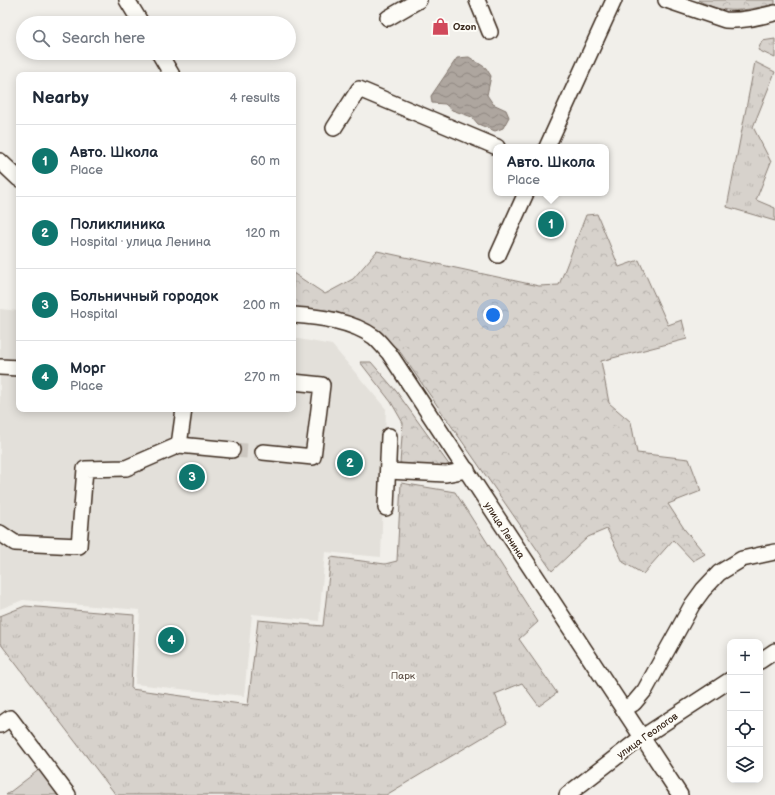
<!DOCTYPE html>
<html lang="en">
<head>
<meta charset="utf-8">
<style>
  :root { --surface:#fff; --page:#f6f6f7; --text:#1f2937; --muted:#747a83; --line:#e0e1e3; --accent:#0f766e }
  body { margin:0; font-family:"Balsamiq Sans",sans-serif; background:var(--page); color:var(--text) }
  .controls { position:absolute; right:12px; bottom:12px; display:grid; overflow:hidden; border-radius:8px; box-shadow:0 2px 10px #0003 }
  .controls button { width:36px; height:36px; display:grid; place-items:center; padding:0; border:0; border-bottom:1px solid var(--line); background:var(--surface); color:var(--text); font:20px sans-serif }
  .you { position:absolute; left:493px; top:315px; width:14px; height:14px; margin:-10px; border:3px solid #fff; border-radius:50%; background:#1a73e8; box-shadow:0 0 0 6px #1a73e833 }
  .badge { display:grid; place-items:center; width:26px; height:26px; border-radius:50%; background:var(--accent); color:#fff; font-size:13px; font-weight:700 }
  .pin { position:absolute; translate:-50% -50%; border:2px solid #fff; box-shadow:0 1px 4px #0006 }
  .popup { position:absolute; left:493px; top:144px; width:116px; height:52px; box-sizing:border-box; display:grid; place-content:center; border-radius:8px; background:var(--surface); filter:drop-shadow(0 1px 3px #0005); font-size:13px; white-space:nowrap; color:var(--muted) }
  .popup b { font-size:15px; color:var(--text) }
  .popup::after { content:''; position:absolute; left:50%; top:100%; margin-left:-8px; border:8px solid transparent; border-top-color:var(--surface) }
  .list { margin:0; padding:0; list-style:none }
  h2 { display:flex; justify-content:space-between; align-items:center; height:52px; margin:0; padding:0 16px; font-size:17px }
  h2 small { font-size:13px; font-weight:400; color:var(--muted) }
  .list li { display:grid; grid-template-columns:26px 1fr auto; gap:12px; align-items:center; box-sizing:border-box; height:72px; padding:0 16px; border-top:1px solid var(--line) }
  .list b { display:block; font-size:15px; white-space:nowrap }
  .list p { margin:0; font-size:13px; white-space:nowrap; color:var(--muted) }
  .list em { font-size:13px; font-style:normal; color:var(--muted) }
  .icon { flex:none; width:22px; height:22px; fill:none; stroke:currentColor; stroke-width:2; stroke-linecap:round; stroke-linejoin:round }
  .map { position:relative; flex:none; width:775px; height:795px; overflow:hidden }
  .search { position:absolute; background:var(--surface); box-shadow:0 2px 10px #0003; left:16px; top:16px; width:280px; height:44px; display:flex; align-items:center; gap:10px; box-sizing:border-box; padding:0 14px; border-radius:22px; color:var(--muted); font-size:15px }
  .panel { position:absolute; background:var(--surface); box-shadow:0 2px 10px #0003; left:16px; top:72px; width:280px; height:340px; border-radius:8px }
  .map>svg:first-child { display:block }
</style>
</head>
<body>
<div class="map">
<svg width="775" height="795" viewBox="0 0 775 795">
  <defs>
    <pattern id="grass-tufts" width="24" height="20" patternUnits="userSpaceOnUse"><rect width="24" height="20" fill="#d7d2cc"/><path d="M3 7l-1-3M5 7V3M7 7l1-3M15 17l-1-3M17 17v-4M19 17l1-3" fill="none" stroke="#b9b4af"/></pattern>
    <pattern id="forest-crowns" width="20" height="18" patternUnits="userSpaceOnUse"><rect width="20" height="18" fill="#d7d2cc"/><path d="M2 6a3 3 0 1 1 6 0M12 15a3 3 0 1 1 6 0" fill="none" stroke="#b9b4af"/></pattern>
    <pattern id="water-waves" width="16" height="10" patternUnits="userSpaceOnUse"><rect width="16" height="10" fill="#aea69f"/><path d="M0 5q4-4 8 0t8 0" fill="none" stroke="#8f8781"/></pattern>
  </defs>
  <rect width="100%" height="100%" fill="#f1efea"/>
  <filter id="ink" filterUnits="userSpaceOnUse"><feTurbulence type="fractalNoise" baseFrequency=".025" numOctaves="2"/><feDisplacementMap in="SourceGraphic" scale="8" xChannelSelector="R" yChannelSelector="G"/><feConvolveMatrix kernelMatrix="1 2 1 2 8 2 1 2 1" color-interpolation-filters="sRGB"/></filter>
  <g filter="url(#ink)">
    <polygon fill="#e3e0da" points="0,309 19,311 19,409 293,409 293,338 332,345 386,409 381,557 325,552 319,621 252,614 244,696 135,684 140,610 23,600 0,609"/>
    <g fill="url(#grass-tufts)" stroke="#897e75">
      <polygon points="775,39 775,58 758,50 762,41"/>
      <polygon points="755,62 775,72 753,127 771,162 756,200 775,208 775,221 727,207"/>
      <polygon points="401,483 455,492 538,622 519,639 557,693 539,706 522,683 495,694 507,723 386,795 116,795 0,643 0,616 25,606 134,615 131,689 248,705 258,620 323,626 331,557 385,564 397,561"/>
    </g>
    <g fill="url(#forest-crowns)" stroke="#897e75">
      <path d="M698,0H775V4C746,10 725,16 698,0Z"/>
      <polygon points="597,214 619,267 639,260 668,325 682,320 687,339 601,361 609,403 631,422 637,453 689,459 701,491 668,504 685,530 705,554 693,561 673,540 643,574 623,562 607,529 588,537 552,571 398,349 337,312 293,310 293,273 325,294 353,279 377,251 539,286 559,285 586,215"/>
      <polygon points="360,362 371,362 396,391 455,473 400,463 403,423 391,402"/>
    </g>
    <polygon fill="#d7d2cc" stroke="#897e75" points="40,769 59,795 6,795"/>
    <polygon fill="url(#water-waves)" stroke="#80746b" points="469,57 486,68 491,76 487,95 493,104 506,110 509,117 503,128 495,131 478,124 472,117 452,110 445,104 432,103 431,96 457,58"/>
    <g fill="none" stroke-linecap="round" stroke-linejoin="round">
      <polyline stroke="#cdc8c1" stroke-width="15" stroke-dasharray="15 8" stroke-linecap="butt" points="232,450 263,452"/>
      <defs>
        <g id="minor">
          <polyline points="127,0 141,23"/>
          <polyline points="477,0 490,32"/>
          <path d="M666,0L725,20C742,21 758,17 775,13"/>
          <polyline points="388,18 419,0"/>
          <polyline points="159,53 172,75"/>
          <polyline points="334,128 359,89 497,147"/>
          <polyline points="547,147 614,0"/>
          <polyline points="0,161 19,179"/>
          <polyline points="498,255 526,193"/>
          <path d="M293,315C320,317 352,321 374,337C380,342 384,348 389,353L680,795"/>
          <polyline points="0,367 19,368"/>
          <polyline points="179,445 184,409"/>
          <polyline points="263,452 313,457 322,385 293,382"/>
          <polyline points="388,471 446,474 467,470"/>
          <polyline points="386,508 389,436"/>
          <polyline points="0,533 15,543 79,546 85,469 126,468 179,445 232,450"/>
          <polyline points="760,661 775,651"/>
          <polyline points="624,709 634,703 645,690 692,605 703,590 719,573 742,559 775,552"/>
          <polyline points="0,725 10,718 68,795"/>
          <polyline points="567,795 641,738 730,680"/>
        </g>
      </defs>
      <use href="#minor" stroke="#3b2a1e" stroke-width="18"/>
      <use href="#minor" stroke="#fdfcf7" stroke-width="15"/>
    </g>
  </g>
  <defs>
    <symbol id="shop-bare" viewBox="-9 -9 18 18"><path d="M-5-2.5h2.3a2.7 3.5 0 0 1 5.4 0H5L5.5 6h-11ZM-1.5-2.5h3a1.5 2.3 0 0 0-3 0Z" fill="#d1495b" stroke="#fdfcf7" stroke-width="2.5" paint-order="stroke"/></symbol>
  </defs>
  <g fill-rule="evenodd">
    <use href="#shop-bare" x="428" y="14" width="25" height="25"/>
  </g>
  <g text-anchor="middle" stroke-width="4" stroke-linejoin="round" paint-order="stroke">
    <g font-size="10" font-weight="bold" fill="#3b2a1e" stroke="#fdfcf7" text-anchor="start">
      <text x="453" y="30">Ozon</text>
    </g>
    <g font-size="10" fill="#3b2a1e" stroke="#fdfcf7">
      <text transform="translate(505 530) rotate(57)" y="4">улица Ленина</text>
      <text transform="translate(647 735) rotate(-35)" y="4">улица Геологов</text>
    </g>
    <g font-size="10" fill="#62544a" stroke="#fdfcf7">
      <text x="403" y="679">Парк</text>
    </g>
  </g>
</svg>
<div class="controls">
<button>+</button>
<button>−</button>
<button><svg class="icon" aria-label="locate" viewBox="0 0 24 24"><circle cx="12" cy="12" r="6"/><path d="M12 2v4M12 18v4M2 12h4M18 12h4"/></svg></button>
<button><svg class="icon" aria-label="layers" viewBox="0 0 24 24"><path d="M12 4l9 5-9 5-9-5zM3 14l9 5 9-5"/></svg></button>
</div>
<div class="you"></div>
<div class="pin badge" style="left:551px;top:224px">1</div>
<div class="popup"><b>Авто. Школа</b>Place</div>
<div class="pin badge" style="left:350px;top:463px">2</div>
<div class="pin badge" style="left:192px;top:477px">3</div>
<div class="pin badge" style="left:171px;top:640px">4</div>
<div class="search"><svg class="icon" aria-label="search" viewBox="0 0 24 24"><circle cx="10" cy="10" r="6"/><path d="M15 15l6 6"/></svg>Search here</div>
<section class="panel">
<h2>Nearby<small>4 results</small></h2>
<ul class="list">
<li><span class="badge">1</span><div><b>Авто. Школа</b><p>Place</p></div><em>60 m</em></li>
<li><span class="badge">2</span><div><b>Поликлиника</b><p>Hospital · улица Ленина</p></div><em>120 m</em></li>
<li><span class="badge">3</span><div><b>Больничный городок</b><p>Hospital</p></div><em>200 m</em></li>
<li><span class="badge">4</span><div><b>Морг</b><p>Place</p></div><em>270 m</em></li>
</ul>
</section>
</div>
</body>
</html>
